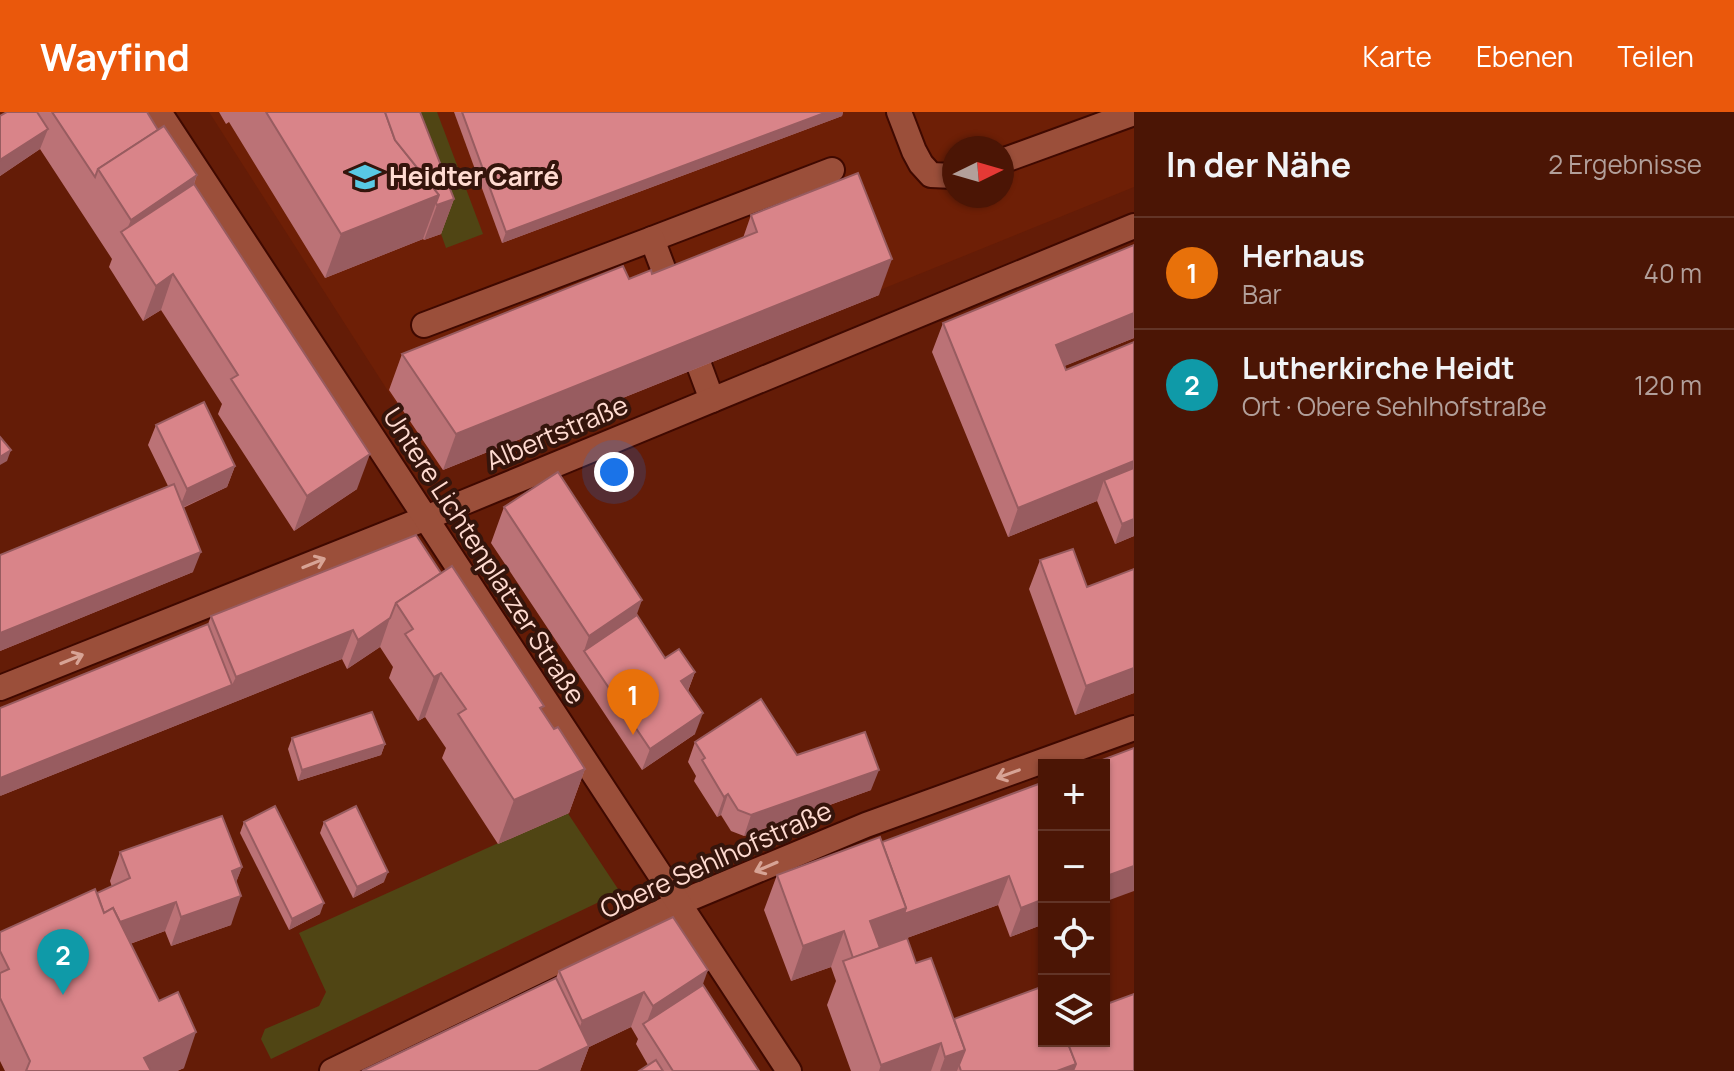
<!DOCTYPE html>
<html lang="de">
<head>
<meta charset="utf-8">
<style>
  :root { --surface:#4b1505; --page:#552213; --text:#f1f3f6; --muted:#b29f9a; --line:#623427; --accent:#ea580c }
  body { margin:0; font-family:Manrope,sans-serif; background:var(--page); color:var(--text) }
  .controls { position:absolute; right:24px; bottom:24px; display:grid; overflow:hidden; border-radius:0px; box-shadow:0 2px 6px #0004 }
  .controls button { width:72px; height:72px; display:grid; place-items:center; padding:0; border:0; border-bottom:2px solid var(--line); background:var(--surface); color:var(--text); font:40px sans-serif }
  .compass { position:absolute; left:942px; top:24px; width:72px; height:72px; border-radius:50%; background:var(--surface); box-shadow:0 2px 6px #0004; rotate:85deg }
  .you { position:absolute; left:614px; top:360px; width:28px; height:28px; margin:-20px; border:6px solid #fff; border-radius:50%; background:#1a73e8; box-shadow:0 0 0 12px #1a73e833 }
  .badge { display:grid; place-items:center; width:52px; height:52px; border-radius:50%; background:var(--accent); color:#fff; font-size:26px; font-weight:700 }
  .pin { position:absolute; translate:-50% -66px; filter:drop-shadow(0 2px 4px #0008) }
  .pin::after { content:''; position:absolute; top:42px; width:28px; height:24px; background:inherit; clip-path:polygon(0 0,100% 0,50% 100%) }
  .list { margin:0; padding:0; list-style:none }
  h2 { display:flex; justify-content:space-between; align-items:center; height:104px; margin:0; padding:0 32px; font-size:34px }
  h2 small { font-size:26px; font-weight:400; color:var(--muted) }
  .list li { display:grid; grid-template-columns:52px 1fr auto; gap:24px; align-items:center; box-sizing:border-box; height:112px; padding:0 32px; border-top:2px solid var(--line) }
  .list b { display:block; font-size:30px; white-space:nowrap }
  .list p { margin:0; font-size:26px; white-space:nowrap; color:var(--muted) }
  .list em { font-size:26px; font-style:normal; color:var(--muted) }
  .icon { flex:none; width:44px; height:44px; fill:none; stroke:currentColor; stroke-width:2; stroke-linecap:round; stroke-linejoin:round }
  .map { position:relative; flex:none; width:1134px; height:959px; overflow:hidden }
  header { display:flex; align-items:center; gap:48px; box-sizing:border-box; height:112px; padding:0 40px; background:var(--accent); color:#fff }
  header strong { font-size:38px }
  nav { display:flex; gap:44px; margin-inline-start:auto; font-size:28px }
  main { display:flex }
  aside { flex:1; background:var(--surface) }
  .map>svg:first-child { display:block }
</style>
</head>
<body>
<header>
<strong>Wayfind</strong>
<nav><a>Karte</a><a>Ebenen</a><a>Teilen</a></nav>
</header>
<main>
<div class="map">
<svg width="1134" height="959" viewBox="0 0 1134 959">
  <rect width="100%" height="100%" fill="#641c07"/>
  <path fill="#6e1f06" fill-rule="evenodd" d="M209,0H1134V75L438,357ZM954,36H1002V84H954Z"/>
  <g fill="#504514">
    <polygon points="398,0 437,0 483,122 446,136"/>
    <polygon points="567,700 620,780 271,947 261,927 265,917 319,894 326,880 299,821"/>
  </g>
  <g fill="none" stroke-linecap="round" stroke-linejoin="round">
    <defs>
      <g id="service">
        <polyline points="899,0 914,39 921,52 931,63 954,64"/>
        <polyline points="1002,49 1134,1"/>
        <polyline points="652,127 832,58"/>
        <polyline points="424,213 652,127 675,188"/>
        <polyline points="689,226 712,288"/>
      </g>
      <g id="minor">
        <polyline points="0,576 426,406 1134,114"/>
        <polyline points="332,959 679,791 866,713 1134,616"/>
      </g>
      <polyline id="secondary" points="159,0 789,959"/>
    </defs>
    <use href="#service" stroke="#3f0900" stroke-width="28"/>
    <use href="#minor" stroke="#3f0900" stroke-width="28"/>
    <use href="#secondary" stroke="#3f0900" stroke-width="28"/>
    <use href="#service" stroke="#9b4f3a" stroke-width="24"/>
    <use href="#minor" stroke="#9b4f3a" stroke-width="24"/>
    <use href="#secondary" stroke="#9b4f3a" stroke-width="24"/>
  </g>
  <g fill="#bb7276">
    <polygon points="7,0 147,0 158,18 197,63 194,72 357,377 294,419 218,302 222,292 161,198 143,209 109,155 112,147 40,37 0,64 0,4"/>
    <polygon points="219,0 420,0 454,87 441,122 424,128 423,127 325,166 229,10 226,12"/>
    <polygon points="454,0 843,0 842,4 502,131"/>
    <polygon points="751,103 879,183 443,358 389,278 402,242 629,167 652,162 743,126"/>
    <polygon points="943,211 1134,226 1064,254 1134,424 1115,432 1097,389 1008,425 932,240"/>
    <polygon points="156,313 235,354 227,375 183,396 193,460 0,539 0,443 168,374 148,333"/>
    <polygon points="504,395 637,503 665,546 695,560 688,579 695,622 642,658 491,431"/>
    <polygon points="1040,448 1087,475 1134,457 1134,581 1075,603 1029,477"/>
    <polygon points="441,461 554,617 585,657 569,701 498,732 442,646 446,636 425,605 418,609 389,566 393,555 380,535 347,557 342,547 0,684 208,512 211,504"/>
    <polygon points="292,626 385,632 381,643 298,669 288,637"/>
    <polygon points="695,630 797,643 871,678 744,724 731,719 721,703 717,705 694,669 696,664 688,650"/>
    <polygon points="1044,670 1044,812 1010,825 998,793 907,826 916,851 954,907 1044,929 1134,959 851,959 827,893 836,869 831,855 791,869 764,798 777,763 882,730"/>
    <polygon points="244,710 320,802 289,818 240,721"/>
    <polygon points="324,710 384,770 353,786 320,721"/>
    <polygon points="120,740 242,755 236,770 231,813 171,834 165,819 130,832 184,956 177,959 5,959 0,949 0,820 112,775 110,769"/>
    <polygon points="559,859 703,873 759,959 639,959 648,953 636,932 638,927 631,915 589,935 580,959 362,959 556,866"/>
  </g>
  <g fill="#985c60">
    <polygon points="827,0 843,0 842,4 502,131 506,120"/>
    <polygon points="48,17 40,37 0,64 0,48"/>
    <polygon points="197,63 181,107 124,124 131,108"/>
    <polygon points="439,83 423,127 325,166 341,122"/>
    <polygon points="454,87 441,122 424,128 437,93"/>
    <polygon points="892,147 879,183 443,358 456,322"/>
    <polygon points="173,162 161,198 143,209 156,174"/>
    <polygon points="1134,201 1134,226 1045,262 1056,233"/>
    <polygon points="11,338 7,349 0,353 0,345"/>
    <polygon points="370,342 357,377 294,419 307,384"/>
    <polygon points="1134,349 1134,374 1104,368 1097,389 1008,425 1018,396"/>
    <polygon points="235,354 227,375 179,397 187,377"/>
    <polygon points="1134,407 1134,424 1115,432 1122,412"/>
    <polygon points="201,440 193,460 0,539 0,521"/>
    <polygon points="642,488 629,524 584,539 589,524"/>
    <polygon points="390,506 380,535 347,557 358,528"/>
    <polygon points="353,518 342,547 0,684 0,666 232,573 236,565"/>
    <polygon points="1134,556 1134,581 1075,603 1086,574"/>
    <polygon points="695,560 687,581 681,569"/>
    <polygon points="441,561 425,605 418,609 434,565"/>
    <polygon points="703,601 695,622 642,658 650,637"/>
    <polygon points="385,632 381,643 298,669 302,658"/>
    <polygon points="585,657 569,701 498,732 514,688"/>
    <polygon points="879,658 871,678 744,724 751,703"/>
    <polygon points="728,682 721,703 717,705 724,685"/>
    <polygon points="1134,754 1134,779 1104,790 1104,765"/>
    <polygon points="242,755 231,784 232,759"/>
    <polygon points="388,760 384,770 353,786 357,775"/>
    <polygon points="1009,764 998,793 857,844 870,809 906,796"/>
    <polygon points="241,784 231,813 171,834 181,805"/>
    <polygon points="1044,787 1044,812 1010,825 1021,796"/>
    <polygon points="176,790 165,819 105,841 115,812"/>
    <polygon points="324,791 320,802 289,818 292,807"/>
    <polygon points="844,819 831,855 791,869 803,834"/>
    <polygon points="708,858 695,894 645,915 653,894"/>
    <polygon points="644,880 631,915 589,935 580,959 538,959 569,944 582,909"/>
    <polygon points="196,920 184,956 177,959 139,959 144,946"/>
    <polygon points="941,931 931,959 879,959 881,953"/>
    <polygon points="965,938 957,959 940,959 945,945"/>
    <polygon points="1076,952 1073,959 1057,959"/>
  </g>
  <g fill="#d98489" stroke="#985c60" stroke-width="2">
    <polygon points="7,0 37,0 48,17 0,48 0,4"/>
    <polygon points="52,0 147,0 158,18 98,57 95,65"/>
    <polygon points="266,0 385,0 395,28 439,83 341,122"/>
    <polygon points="385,0 420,0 454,87 437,93 436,91 439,83 395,28"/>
    <polygon points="462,0 827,0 506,120"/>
    <polygon points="164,14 197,63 131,108 98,57"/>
    <polygon points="858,61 892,147 456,322 402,242 623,154 629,167 651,158 652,162 757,120 751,103"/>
    <polygon points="194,72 370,342 307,384 231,267 238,263 173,162 156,174 121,120"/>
    <polygon points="1134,133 1134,201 1056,233 1066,258 1134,230 1134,349 1018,396 943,211"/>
    <polygon points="204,290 235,354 187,377 156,313"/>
    <polygon points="0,325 11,338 0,345"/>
    <polygon points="1134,356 1134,407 1122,412 1104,368"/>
    <polygon points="558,360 642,488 589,524 504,395"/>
    <polygon points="174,372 201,440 0,521 0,443"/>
    <polygon points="416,423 441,461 396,491 390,506 358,528 353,518 236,565 211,504"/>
    <polygon points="1073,437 1087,475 1134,457 1134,556 1086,574 1040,448"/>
    <polygon points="452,454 544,594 540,596 554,617 558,615 585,657 514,688 458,602 466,597 441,561 434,565 405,522 413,517 396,491"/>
    <polygon points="637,503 665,546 679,537 695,560 681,569 703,601 650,637 584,539"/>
    <polygon points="208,512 232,573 0,666 0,596"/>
    <polygon points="761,587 797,643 865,620 879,658 751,703 738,698 728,682 724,685 702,648 705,646 695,630"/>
    <polygon points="372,600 385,632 302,658 292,626"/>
    <polygon points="1134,636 1134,754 1104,765 1104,653 1089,653"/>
    <polygon points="1044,670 1044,787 1021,796 1009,764 904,802 906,796 882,730"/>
    <polygon points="275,694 324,791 292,807 244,710"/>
    <polygon points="356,694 388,760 357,775 324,710"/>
    <polygon points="222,704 242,755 232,759 241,784 181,805 176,790 120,810 113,796 104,801 97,781 130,766 120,740"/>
    <polygon points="880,725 906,796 870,809 880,836 853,846 844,819 803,834 777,763"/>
    <polygon points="95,777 104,801 113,796 159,889 178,880 196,920 144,946 151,959 26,959 30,949 0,886 0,861 9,857 0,839 0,820"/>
    <polygon points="673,805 708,858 653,894 644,880 582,909 559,859"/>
    <polygon points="907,826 916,851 931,846 965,938 945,945 941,931 881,953 843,849"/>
    <polygon points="556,866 589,934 538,959 362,959"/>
    <polygon points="703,873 759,959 673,959 643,912"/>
    <polygon points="1044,874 1044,929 1067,929 1076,952 1057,959 961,959 959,953 965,938 954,907"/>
    <polygon points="1134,882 1134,959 1073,959 1076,952 1067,929 1104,929 1104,893"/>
    <polygon points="656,948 663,959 639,959"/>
  </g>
  <defs><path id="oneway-shaft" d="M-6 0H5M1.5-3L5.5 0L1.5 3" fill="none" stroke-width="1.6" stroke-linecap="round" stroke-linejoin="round" transform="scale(2)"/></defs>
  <g stroke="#d7a395">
    <use href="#oneway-shaft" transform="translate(314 451) rotate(-22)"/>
    <use href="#oneway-shaft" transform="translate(72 547) rotate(-22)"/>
    <use href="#oneway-shaft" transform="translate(1008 662) rotate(160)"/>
    <use href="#oneway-shaft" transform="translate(766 755) rotate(157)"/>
  </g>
  <defs>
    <symbol id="school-bare" viewBox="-9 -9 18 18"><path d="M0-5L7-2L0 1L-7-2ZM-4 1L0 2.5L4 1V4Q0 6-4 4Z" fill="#58c9e4" stroke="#35150c" stroke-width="2.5" paint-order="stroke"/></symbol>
  </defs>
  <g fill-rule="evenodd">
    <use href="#school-bare" x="343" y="43" width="44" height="44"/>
  </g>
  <g text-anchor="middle" stroke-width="8" stroke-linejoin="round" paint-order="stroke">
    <g font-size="26" font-weight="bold" fill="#ffdbd1" stroke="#35150c" text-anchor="start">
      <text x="389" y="74">Heidter Carré</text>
    </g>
    <g font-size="26" fill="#ffdbd1" stroke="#35150c">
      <text transform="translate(557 321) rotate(-23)" y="9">Albertstraße</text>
      <text transform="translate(484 444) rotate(57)" y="9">Untere Lichtenplatzer Straße</text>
      <text transform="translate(716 748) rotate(-24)" y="9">Obere Sehlhofstraße</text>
    </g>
  </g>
</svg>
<div class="controls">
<button>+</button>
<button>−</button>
<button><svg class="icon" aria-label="locate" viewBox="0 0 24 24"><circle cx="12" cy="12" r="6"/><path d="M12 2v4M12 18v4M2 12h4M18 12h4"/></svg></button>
<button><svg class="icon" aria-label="layers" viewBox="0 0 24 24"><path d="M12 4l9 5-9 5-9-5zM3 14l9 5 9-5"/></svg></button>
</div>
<svg class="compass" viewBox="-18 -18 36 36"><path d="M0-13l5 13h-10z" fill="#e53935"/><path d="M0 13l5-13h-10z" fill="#b29f9a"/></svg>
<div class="you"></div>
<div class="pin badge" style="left:633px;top:623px;background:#e8710a">1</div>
<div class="pin badge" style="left:63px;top:883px;background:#0f9aa8">2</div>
</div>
<aside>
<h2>In der Nähe<small>2 Ergebnisse</small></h2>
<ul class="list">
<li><span class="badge" style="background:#e8710a">1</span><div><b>Herhaus</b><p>Bar</p></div><em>40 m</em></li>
<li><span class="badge" style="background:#0f9aa8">2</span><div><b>Lutherkirche Heidt</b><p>Ort · Obere Sehlhofstraße</p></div><em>120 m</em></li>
</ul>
</aside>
</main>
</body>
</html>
